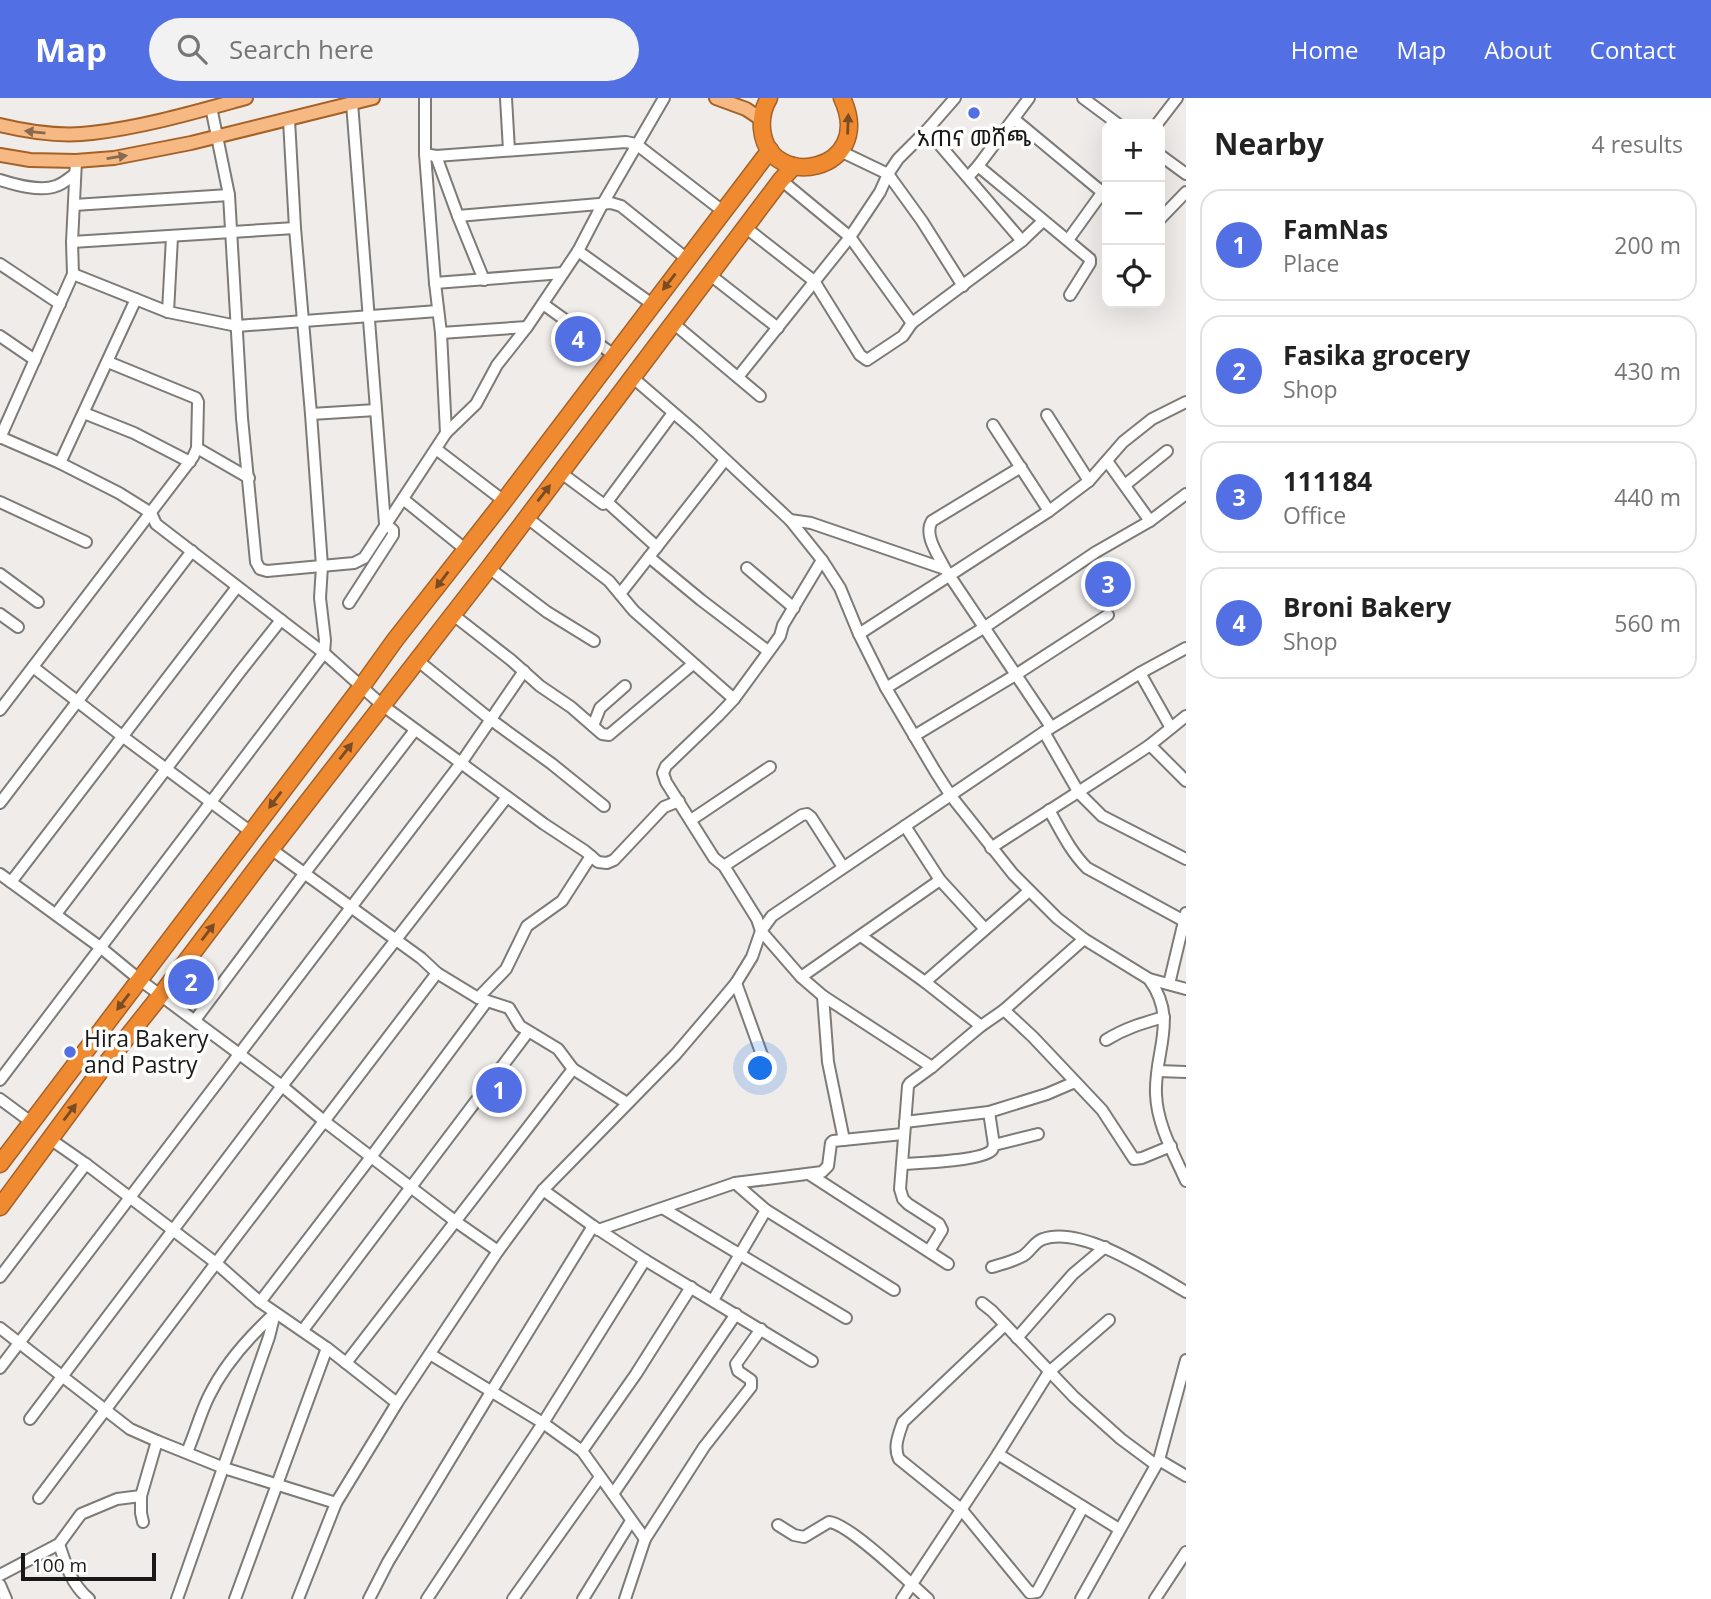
<!DOCTYPE html>
<html lang="en">
<head>
<meta charset="utf-8">
<style>
  :root { --surface:#fff; --page:#f2f2f2; --text:#222; --muted:#767676; --line:#e0e0e0; --accent:#536fe4 }
  body { margin:0; font-family:"Open Sans","Noto Sans Ethiopic",sans-serif; background:var(--page); color:var(--text) }
  .controls { position:absolute; right:21px; top:21px; display:grid; overflow:hidden; border-radius:14px; box-shadow:0 7px 28px #0002 }
  .controls button { width:63px; height:63px; display:grid; place-items:center; padding:0; border:0; border-bottom:2px solid var(--line); background:var(--surface); color:var(--text); font:35px sans-serif }
  .scale { position:absolute; left:21px; bottom:18px; width:135px; box-sizing:border-box; padding-left:7px; border:4px solid #1a1918; border-top:0; font-size:19px; line-height:24px; white-space:nowrap; color:#1a1918; -webkit-text-stroke:5px #fff; paint-order:stroke }
  .you { position:absolute; left:761px; top:971px; width:24px; height:24px; margin:-18px; border:5px solid #fff; border-radius:50%; background:#1a73e8; box-shadow:0 0 0 10px #1a73e833 }
  .badge { display:grid; place-items:center; width:46px; height:46px; border-radius:50%; background:var(--accent); color:#fff; font-size:23px; font-weight:700 }
  .pin { position:absolute; translate:-50% -50%; border:4px solid #fff; box-shadow:0 2px 7px #0006 }
  .list { margin:0; padding:0; list-style:none }
  h2 { display:flex; justify-content:space-between; align-items:center; height:91px; margin:0; padding:0 28px; font-size:30px }
  h2 small { font-size:23px; font-weight:400; color:var(--muted) }
  .list li { display:grid; grid-template-columns:46px 1fr auto; gap:21px; align-items:center; box-sizing:border-box; height:112px; margin:0 14px 14px; padding:0 14px; border:2px solid var(--line); border-radius:21px }
  .list b { display:block; font-size:26px; white-space:nowrap }
  .list p { margin:0; font-size:23px; white-space:nowrap; color:var(--muted) }
  .list em { font-size:23px; font-style:normal; color:var(--muted) }
  .icon { flex:none; width:38px; height:38px; fill:none; stroke:currentColor; stroke-width:2; stroke-linecap:round; stroke-linejoin:round }
  .map { position:relative; flex:none; width:1186px; height:1501px; overflow:hidden }
  header { display:flex; align-items:center; gap:42px; box-sizing:border-box; height:98px; padding:0 35px; background:var(--accent); color:#fff }
  header strong { font-size:33px }
  nav { display:flex; gap:38px; margin-inline-start:auto; font-size:24px }
  .search { width:490px; height:63px; background:var(--page); display:flex; align-items:center; gap:18px; box-sizing:border-box; padding:0 24px; border-radius:38px; color:var(--muted); font-size:26px }
  main { display:flex }
  aside { flex:1; background:var(--surface) }
  .map>svg:first-child { display:block }
</style>
</head>
<body>
<header>
<strong>Map</strong>
<div class="search"><svg class="icon" aria-label="search" viewBox="0 0 24 24"><circle cx="10" cy="10" r="6"/><path d="M15 15l6 6"/></svg>Search here</div>
<nav><a>Home</a><a>Map</a><a>About</a><a>Contact</a></nav>
</header>
<main>
<div class="map">
<svg width="1186" height="1501" viewBox="0 0 1186 1501">
  <rect width="100%" height="100%" fill="#f0ece9"/>
  <g fill="none" stroke-linecap="round" stroke-linejoin="round">
    <defs>
      <g id="minor">
        <polyline points="425,0 425,56 435,185 441,235 446,335"/>
        <polyline points="506,0 509,52"/>
        <polyline points="1083,0 1118,26"/>
        <polyline points="211,9 229,97 242,320 256,464 260,471 267,473 354,465 364,460 446,335 476,306 497,267 527,229 578,153 602,107 664,0"/>
        <polyline points="1014,21 1102,94"/>
        <polyline points="1157,26 1177,0"/>
        <polyline points="927,32 1022,143"/>
        <polyline points="840,53 888,76 922,123 963,188"/>
        <polyline points="425,56 436,58 626,44 636,46 724,114"/>
        <polyline points="1160,57 1186,76"/>
        <polyline points="436,58 458,118 484,182"/>
        <polyline points="978,68 1029,0"/>
        <polyline points="968,79 978,68 1090,161 1090,165 1070,197"/>
        <path d="M0,82C16,87 40,94 56,88C63,86 69,80 75,76"/>
        <polyline points="781,82 850,139 912,225"/>
        <polyline points="74,107 229,97"/>
        <polyline points="458,118 611,105 621,108 687,161"/>
        <polyline points="1160,121 1186,94"/>
        <polyline points="745,129 814,183 860,257 867,262 903,238 912,225 1022,143 1043,123"/>
        <polyline points="1068,142 1107,88"/>
        <polyline points="72,144 295,130"/>
        <polyline points="578,153 652,206"/>
        <polyline points="0,166 60,206"/>
        <polyline points="73,176 168,214 237,228 438,213"/>
        <polyline points="709,176 778,230"/>
        <polyline points="435,185 563,175"/>
        <polyline points="543,206 614,257"/>
        <polyline points="168,214 172,139"/>
        <polyline points="673,225 760,298"/>
        <polyline points="441,235 527,229"/>
        <polyline points="0,238 35,262"/>
        <polyline points="632,279 697,335 790,422 822,462 840,490 859,536 886,590 935,673 951,698 1013,776 1057,820 1084,841 1149,881 1186,891"/>
        <polyline points="738,279 850,139 880,94 888,76 898,61 927,32 955,0"/>
        <polyline points="84,315 134,335 190,364"/>
        <polyline points="311,316 376,312"/>
        <polyline points="1047,317 1089,383"/>
        <polyline points="993,327 1049,413"/>
        <polyline points="0,339 60,365 119,395 151,415 156,426 324,555 382,607 461,665 544,726 585,753 598,764 607,765 614,762 664,709 679,703"/>
        <polyline points="0,340 73,176 72,144 76,63"/>
        <polyline points="197,350 249,380"/>
        <polyline points="436,351 504,403"/>
        <polyline points="1107,363 1150,423"/>
        <polyline points="60,365 136,201"/>
        <polyline points="560,374 603,406 607,404 657,449"/>
        <polyline points="1125,387 1167,353"/>
        <polyline points="403,401 465,451"/>
        <polyline points="0,404 86,444"/>
        <polyline points="607,404 673,315"/>
        <polyline points="526,419 609,483 634,513 734,601"/>
        <polyline points="790,422 811,425 945,471 1051,629"/>
        <polyline points="649,459 701,502 768,553"/>
        <polyline points="822,462 783,527 780,538 734,601 718,618 666,668 663,675 666,684 714,760 724,768 757,821 761,833 801,879 823,898 932,969"/>
        <polyline points="489,470 547,514 594,543"/>
        <polyline points="747,470 794,510"/>
        <path d="M945,471C939,458 923,437 932,423L1021,369"/>
        <polyline points="0,476 38,504"/>
        <polyline points="620,496 725,362"/>
        <polyline points="349,505 393,437 393,432 385,426 352,5"/>
        <polyline points="0,516 18,529"/>
        <polyline points="452,516 511,562 540,588 571,609 602,636 609,637 693,566"/>
        <polyline points="859,536 1049,413 1089,383 1123,344 1152,321 1186,304"/>
        <polyline points="417,562 490,621 552,666 604,708"/>
        <polyline points="33,569 122,638 251,734"/>
        <polyline points="1140,575 1171,630"/>
        <polyline points="886,590 985,529 1096,454 1150,423 1186,396"/>
        <polyline points="0,612 193,359 197,350 198,304 196,300 108,264"/>
        <polyline points="593,628 600,610 625,588"/>
        <polyline points="1044,634 1079,695 1102,718 1186,761"/>
        <polyline points="914,638 1017,576 1108,517"/>
        <polyline points="1150,647 1186,618"/>
        <polyline points="0,705 192,453"/>
        <path d="M1049,712C1061,733 1070,753 1087,770L1186,824"/>
        <polyline points="691,722 770,669"/>
        <polyline points="905,728 940,782 985,831"/>
        <path d="M991,750C1044,715 1097,683 1150,647L1186,683"/>
        <polyline points="271,751 421,860 437,875 478,900 509,910 520,928 558,951 573,971 627,1005"/>
        <polyline points="724,768 802,717 807,716 811,719 843,769"/>
        <polyline points="0,776 100,849 140,882 282,988 324,1023 455,1123 498,1153"/>
        <polyline points="11,784 237,489"/>
        <polyline points="56,816 239,575 281,522"/>
        <polyline points="861,838 925,884 981,928"/>
        <polyline points="801,879 940,782"/>
        <path d="M1149,881C1179,922 1154,953 1156,996C1157,1027 1174,1056 1186,1083"/>
        <polyline points="925,884 1029,793"/>
        <polyline points="736,885 767,971"/>
        <polyline points="1169,886 1186,815"/>
        <polyline points="823,898 828,964 844,1042"/>
        <polyline points="478,900 506,871 527,828 562,803 591,758"/>
        <polyline points="1004,912 1033,939 1102,1012 1134,1061 1142,1060 1171,1048"/>
        <polyline points="195,922 304,776 415,632"/>
        <path d="M1106,942C1125,930 1143,925 1164,919"/>
        <polyline points="1158,973 1186,974"/>
        <polyline points="0,982 324,555 325,542 320,500 322,468 311,316 295,130 289,22"/>
        <polyline points="0,1001 31,1024"/>
        <polyline points="989,1014 994,1047"/>
        <polyline points="905,1024 989,1014 1047,996 1075,984"/>
        <polyline points="50,1041 86,1066 216,1165 260,1204 327,1250 397,1305"/>
        <path d="M902,1066C919,1065 982,1063 992,1052C993,1051 993,1049 994,1047L1038,1036"/>
        <polyline points="809,1076 948,1166"/>
        <polyline points="735,1085 766,1112 894,1192"/>
        <polyline points="543,1092 593,1128 645,1162 812,1263"/>
        <polyline points="664,1111 846,1220"/>
        <polyline points="598,1132 735,1085 822,1074 828,1068 831,1045 833,1043 903,1036"/>
        <polyline points="929,1153 942,1132 939,1126 908,1106 903,1101 900,1091 908,988 910,985 932,969 981,928 1004,912 1084,841"/>
        <path d="M992,1169C1002,1166 1014,1163 1023,1158C1031,1153 1034,1144 1043,1141C1082,1127 1153,1175 1186,1194"/>
        <polyline points="0,1179 86,1066"/>
        <polyline points="713,1202 766,1112"/>
        <polyline points="260,1204 371,1059 487,903"/>
        <polyline points="982,1205 992,1213 1074,1299 1121,1341 1156,1367"/>
        <path d="M1005,1227L903,1324C899,1336 893,1349 899,1361L961,1411L1030,1495L1037,1494L1083,1409"/>
        <polyline points="0,1230 130,1331 157,1343 224,1370 336,1405"/>
        <polyline points="303,1232 528,934"/>
        <polyline points="1017,1240 1073,1176 1105,1149"/>
        <polyline points="430,1256 543,1325 582,1353 645,1441 704,1349 751,1289 751,1282 738,1273 736,1266 761,1231"/>
        <polyline points="346,1265 573,971"/>
        <polyline points="0,1270 461,665 524,573"/>
        <polyline points="30,1321 282,988 507,699"/>
        <polyline points="582,1353 636,1276 691,1189"/>
        <path d="M187,1354C195,1336 200,1316 209,1298C224,1267 249,1239 274,1216"/>
        <polyline points="998,1356 1119,1431"/>
        <polyline points="1159,1362 1186,1378"/>
        <polyline points="613,1396 736,1216"/>
        <polyline points="141,1398 141,1415 143,1424"/>
        <polyline points="39,1400 216,1165 437,875"/>
        <path d="M778,1427L794,1437L804,1439L829,1424C850,1426 910,1485 928,1501"/>
        <path d="M59,1446C66,1467 71,1486 89,1501"/>
        <polyline points="0,1477 59,1446 81,1416 117,1401 141,1398 157,1343"/>
        <polyline points="0,1487 6,1501"/>
        <polyline points="177,1501 269,1239 275,1215"/>
        <polyline points="235,1501 327,1250"/>
        <polyline points="298,1501 336,1405 397,1305 498,1153 543,1092 676,956 716,909 736,885 752,859 761,833 772,818 1044,634 1140,575 1186,550"/>
        <polyline points="369,1501 388,1464 491,1294 593,1128"/>
        <polyline points="427,1501 543,1325 645,1162"/>
        <polyline points="513,1501 600,1379"/>
        <polyline points="583,1501 631,1423"/>
        <polyline points="625,1501 645,1441"/>
        <polyline points="902,1501 998,1356 1049,1274 1109,1222"/>
        <polyline points="1081,1501 1159,1362 1186,1262"/>
        <polyline points="1155,1501 1186,1454"/>
      </g>
      <g id="major">
        <polyline points="716,0 746,11 761,21"/>
        <path d="M0,27C29,34 62,39 92,35C144,29 195,14 246,0"/>
        <polyline points="0,57 30,62 76,63 114,60 191,45 373,0"/>
      </g>
      <g id="highway">
        <path d="M769,0C763,10 761,20 762,31C768,95 877,74 842,0"/>
        <polyline points="0,1066 362,588 395,542 504,403 770,52"/>
        <polyline points="0,1109 101,972 160,898 271,751 489,470 781,82 794,68"/>
      </g>
    </defs>
    <use href="#minor" stroke="#7d7b78" stroke-width="14"/>
    <use href="#major" stroke="#a56228" stroke-width="16"/>
    <use href="#highway" stroke="#a56228" stroke-width="19"/>
    <use href="#minor" stroke="#fff" stroke-width="10"/>
    <use href="#major" stroke="#f6b983" stroke-width="12"/>
    <use href="#highway" stroke="#f08a31" stroke-width="16"/>
  </g>
  <defs><path id="oneway-solid" d="M-6-.8H1V-3.2L6.5 0L1 3.2V.8H-6Z" transform="scale(1.75)"/></defs>
  <g fill="#7a4c23">
    <use href="#oneway-solid" transform="translate(848 26) rotate(-88)"/>
    <use href="#oneway-solid" transform="translate(669 184) rotate(128)"/>
    <use href="#oneway-solid" transform="translate(544 395) rotate(-52)"/>
    <use href="#oneway-solid" transform="translate(442 482) rotate(127)"/>
    <use href="#oneway-solid" transform="translate(346 653) rotate(-52)"/>
    <use href="#oneway-solid" transform="translate(275 702) rotate(127)"/>
    <use href="#oneway-solid" transform="translate(208 834) rotate(-53)"/>
    <use href="#oneway-solid" transform="translate(123 904) rotate(127)"/>
    <use href="#oneway-solid" transform="translate(70 1014) rotate(-53)"/>
  </g>
  <g fill="#88694e">
    <use href="#oneway-solid" transform="translate(35 34) rotate(-174)"/>
    <use href="#oneway-solid" transform="translate(117 59) rotate(-9)"/>
  </g>
  <g fill="#536fe4" stroke="#fff" stroke-width="2.5">
    <circle cx="974" cy="15" r="7"/>
    <circle cx="70" cy="954" r="7"/>
  </g>
  <g text-anchor="middle" stroke-width="7" stroke-linejoin="round" paint-order="stroke">
    <g font-size="23" fill="#1a1918" stroke="#fff">
      <text x="974" y="48">አጠና መሸጫ</text>
      <text x="84" y="949" text-anchor="start">Hira Bakery<tspan x="84" dy="26">and Pastry</tspan></text>
    </g>
  </g>
</svg>
<div class="controls">
<button>+</button>
<button>−</button>
<button><svg class="icon" aria-label="locate" viewBox="0 0 24 24"><circle cx="12" cy="12" r="6"/><path d="M12 2v4M12 18v4M2 12h4M18 12h4"/></svg></button>
</div>
<div class="scale">100 m</div>
<div class="you"></div>
<div class="pin badge" style="left:499px;top:992px">1</div>
<div class="pin badge" style="left:191px;top:884px">2</div>
<div class="pin badge" style="left:1108px;top:486px">3</div>
<div class="pin badge" style="left:578px;top:241px">4</div>
</div>
<aside>
<h2>Nearby<small>4 results</small></h2>
<ul class="list">
<li><span class="badge">1</span><div><b>FamNas</b><p>Place</p></div><em>200 m</em></li>
<li><span class="badge">2</span><div><b>Fasika grocery</b><p>Shop</p></div><em>430 m</em></li>
<li><span class="badge">3</span><div><b>111184</b><p>Office</p></div><em>440 m</em></li>
<li><span class="badge">4</span><div><b>Broni Bakery</b><p>Shop</p></div><em>560 m</em></li>
</ul>
</aside>
</main>
</body>
</html>
